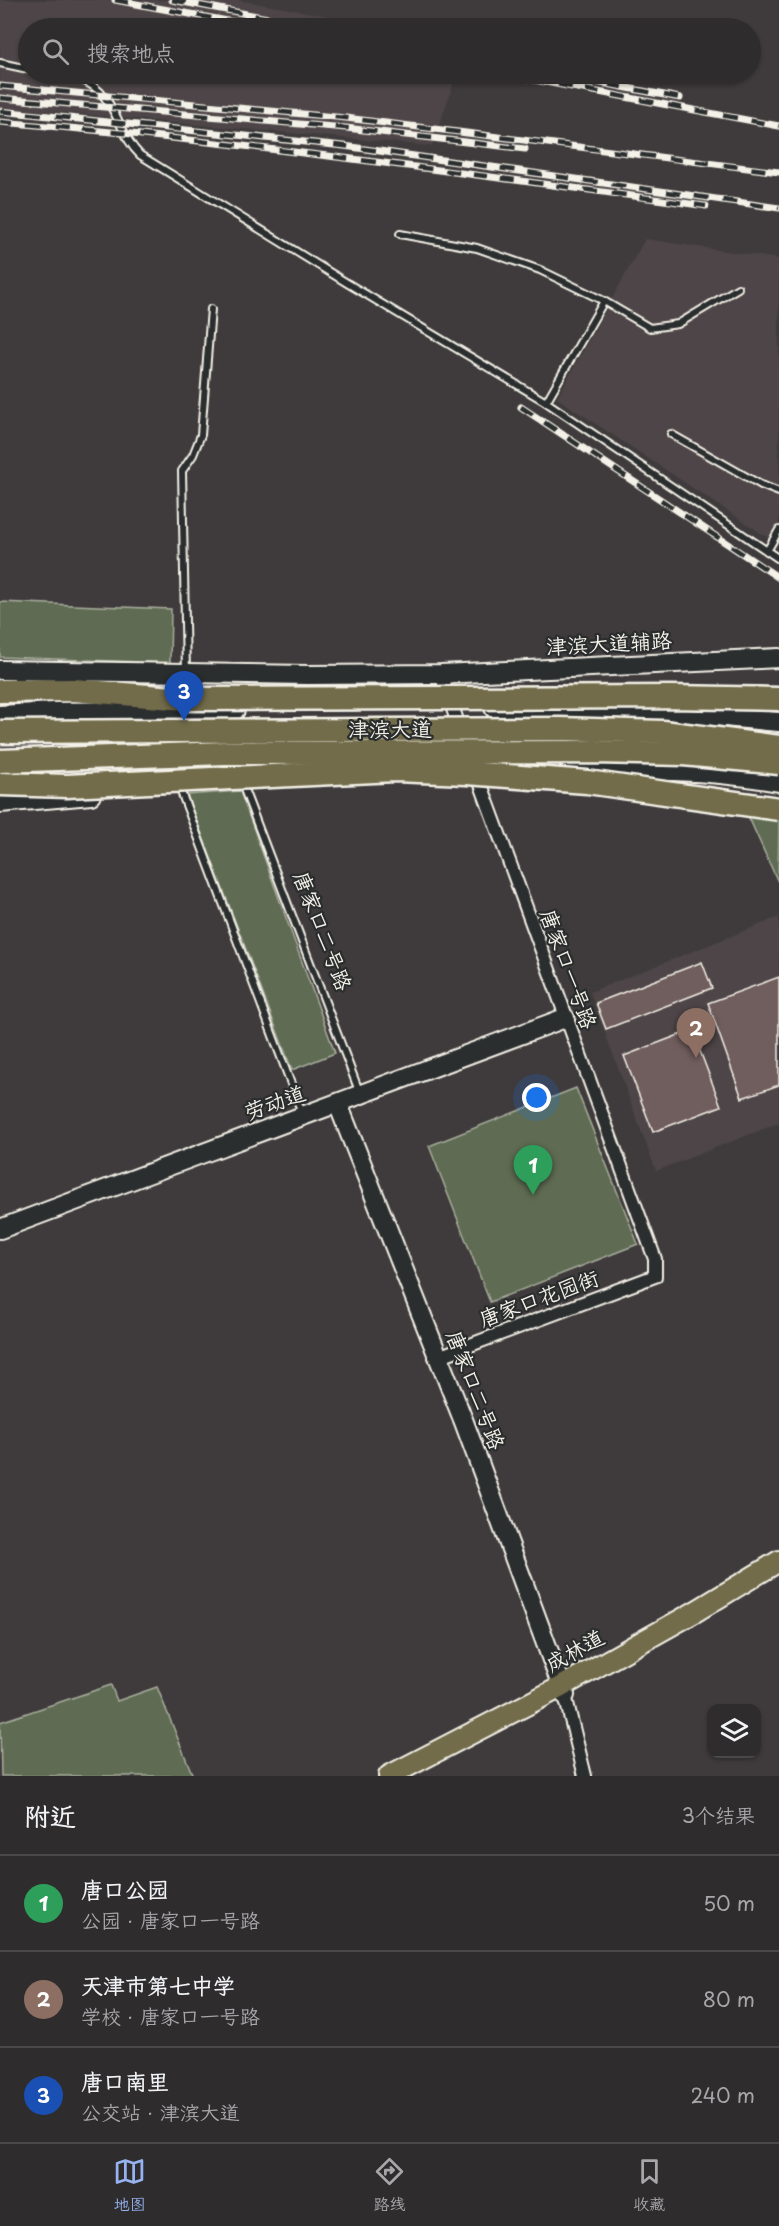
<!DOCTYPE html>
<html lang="zh">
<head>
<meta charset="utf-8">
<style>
  :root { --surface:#2f2c2d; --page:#3b3839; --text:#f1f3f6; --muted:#a7a7aa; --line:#4a4849; --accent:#95b2f1 }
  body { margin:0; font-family:"Playpen Sans","LXGW WenKai TC",sans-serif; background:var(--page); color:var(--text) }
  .controls { position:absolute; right:18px; bottom:18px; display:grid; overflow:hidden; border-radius:12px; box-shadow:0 2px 4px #0004 }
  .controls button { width:54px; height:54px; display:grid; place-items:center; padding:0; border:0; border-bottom:2px solid var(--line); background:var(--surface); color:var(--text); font:30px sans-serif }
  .you { position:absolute; left:537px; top:1098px; width:21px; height:21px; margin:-15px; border:4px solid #fff; border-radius:50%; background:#1a73e8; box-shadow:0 0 0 9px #1a73e833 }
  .badge { display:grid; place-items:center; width:39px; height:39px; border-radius:50%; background:var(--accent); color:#fff; font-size:20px; font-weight:700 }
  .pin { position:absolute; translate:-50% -50px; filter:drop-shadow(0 2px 3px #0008) }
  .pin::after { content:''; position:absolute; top:32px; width:21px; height:18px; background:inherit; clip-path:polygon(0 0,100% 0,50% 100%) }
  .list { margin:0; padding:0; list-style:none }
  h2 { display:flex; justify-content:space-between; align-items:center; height:78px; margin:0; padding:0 24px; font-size:26px }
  h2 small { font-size:20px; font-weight:400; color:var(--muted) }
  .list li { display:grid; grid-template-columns:39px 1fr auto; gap:18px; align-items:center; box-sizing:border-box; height:96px; padding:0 24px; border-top:2px solid var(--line) }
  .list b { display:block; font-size:22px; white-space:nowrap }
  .list p { margin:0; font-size:20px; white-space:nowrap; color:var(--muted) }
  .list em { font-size:20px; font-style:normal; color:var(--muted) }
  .icon { flex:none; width:33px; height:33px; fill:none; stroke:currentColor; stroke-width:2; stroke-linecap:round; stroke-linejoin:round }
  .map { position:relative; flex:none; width:779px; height:1776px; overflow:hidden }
  .search { position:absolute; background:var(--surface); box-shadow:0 2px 4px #0004; left:18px; right:18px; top:18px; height:66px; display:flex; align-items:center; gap:15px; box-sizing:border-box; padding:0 21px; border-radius:33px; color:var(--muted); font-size:22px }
  .sheet { height:366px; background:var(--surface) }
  nav { display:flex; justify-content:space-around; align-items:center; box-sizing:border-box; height:84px; border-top:2px solid var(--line); background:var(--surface); font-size:16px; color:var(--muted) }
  nav a { display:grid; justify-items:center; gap:3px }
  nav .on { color:var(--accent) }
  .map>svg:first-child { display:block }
</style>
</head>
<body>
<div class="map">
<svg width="779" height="1776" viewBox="0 0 779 1776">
  <rect width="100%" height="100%" fill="#3f3b3c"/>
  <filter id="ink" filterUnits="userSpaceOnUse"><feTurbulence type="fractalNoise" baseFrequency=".0167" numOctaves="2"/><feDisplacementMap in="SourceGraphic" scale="12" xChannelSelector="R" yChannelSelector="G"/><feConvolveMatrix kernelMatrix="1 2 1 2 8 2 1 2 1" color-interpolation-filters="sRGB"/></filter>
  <g filter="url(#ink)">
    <g fill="#4e4546">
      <polygon points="0,0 238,0 395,28 28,28 28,74 457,74 432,146 0,107"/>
      <polygon points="645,239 779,259 779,545 557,398"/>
      <polygon points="779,917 779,1123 656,1171 590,992"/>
    </g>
    <g fill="#5e6c53" stroke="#a9ae9e" stroke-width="1.5">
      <polygon points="0,602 171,609 170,663 0,657"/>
      <polygon points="240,791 335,1053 292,1070 187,795"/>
      <polygon points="745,809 779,816 778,882"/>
      <polygon points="576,1088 638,1244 490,1302 429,1146"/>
      <polygon points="111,1685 117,1701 157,1687 193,1776 1,1776 0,1722"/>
    </g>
    <g fill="#705d5d" stroke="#f4f1e8" stroke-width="1.5">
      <polygon points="702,962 712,988 606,1029 596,1003"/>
      <polygon points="779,977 779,1085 742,1098 708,1003"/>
      <polygon points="692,1030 721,1106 653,1132 624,1056"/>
    </g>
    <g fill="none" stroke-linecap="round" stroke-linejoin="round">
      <defs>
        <g id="lane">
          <polyline points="0,63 28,69"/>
          <path d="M60,74C88,78 103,89 116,116C124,131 128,143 140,155L347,283L546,402L779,559"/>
          <polyline points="400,234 477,248 540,270 604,301 546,402"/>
          <polyline points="604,301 650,328 678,324 738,288"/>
          <polyline points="671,434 761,485 779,492"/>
          <polyline points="767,551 779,530"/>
          <polyline points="186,672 182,471 193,455 201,435 211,309"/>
          <polyline points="242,784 359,1091"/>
          <polyline points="180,789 302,1113"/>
        </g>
        <g id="street">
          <polyline points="441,674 461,732"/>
          <polyline points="438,1357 655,1276 655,1259 476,771"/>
          <polyline points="565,1695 585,1776"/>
        </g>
        <g id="secondary">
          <polyline points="0,670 308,675 441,674 779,658"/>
          <polyline points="494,708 679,713 779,722"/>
          <polyline points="0,715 54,712 235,710"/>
          <path d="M568,772C638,769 709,769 779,782"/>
          <polyline points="0,803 91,795"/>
          <polyline points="338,1104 464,1422 565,1695"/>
          <polyline points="0,1229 565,1018"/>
        </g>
        <polyline id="primary" points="389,1776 561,1687 693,1613 779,1561"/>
        <polyline id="highway" points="0,691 73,690 186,699"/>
      </defs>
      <use href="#lane" stroke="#f4f1e8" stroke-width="10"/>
      <use href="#street" stroke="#f4f1e8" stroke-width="16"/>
      <use href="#secondary" stroke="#f4f1e8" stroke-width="22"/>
      <use href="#primary" stroke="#f4f1e8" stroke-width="24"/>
      <use href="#highway" stroke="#f4f1e8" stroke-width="27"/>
      <use href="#lane" stroke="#2a2d2e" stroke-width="6"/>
      <use href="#street" stroke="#2a2d2e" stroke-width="12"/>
      <use href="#secondary" stroke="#2a2d2e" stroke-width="18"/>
      <use href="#primary" stroke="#726c4b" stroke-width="20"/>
      <use href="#highway" stroke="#726c4b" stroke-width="22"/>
      <defs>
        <g id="rail">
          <polyline points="115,0 265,28"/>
          <polyline points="172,0 322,28"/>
          <polyline points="503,74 779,126"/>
          <polyline points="554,74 680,98"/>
          <polyline points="0,86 346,118 779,172"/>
          <polyline points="0,98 346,128 525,149"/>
          <polyline points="0,111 344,146 779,208"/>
          <path d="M0,122C236,141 471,174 706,206"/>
          <polyline points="521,407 779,578"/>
        </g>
      </defs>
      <use href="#rail" stroke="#f4f1e8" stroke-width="7"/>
      <use href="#rail" stroke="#2a2d2e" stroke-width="4.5" stroke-dasharray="14" stroke-linecap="butt"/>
      <defs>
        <g id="highway-bridge">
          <polyline points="186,699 671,697 779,699"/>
          <polyline points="0,732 560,729 663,732 779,747"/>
          <polyline points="0,761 225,753 594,752 683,754 779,763"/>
          <polyline points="0,784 67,786 395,770 466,773 587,782 779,809"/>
        </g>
      </defs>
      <use href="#highway-bridge" stroke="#f4f1e8" stroke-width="27" stroke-linecap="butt"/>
      <use href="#highway-bridge" stroke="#726c4b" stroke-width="22"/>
    </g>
  </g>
  <g text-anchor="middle" stroke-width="4.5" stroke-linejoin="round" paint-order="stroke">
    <g font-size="21" fill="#f4f1e8" stroke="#2a2d2e">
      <text transform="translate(609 644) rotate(-3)" y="7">津滨大道辅路</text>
      <text x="390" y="737">津滨大道</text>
      <text transform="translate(322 931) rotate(69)" y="7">唐家口二号路</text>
      <text transform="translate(568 969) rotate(70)" y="7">唐家口一号路</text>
      <text transform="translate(275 1103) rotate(-20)" y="7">劳动道</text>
      <text transform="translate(539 1299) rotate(-20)" y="7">唐家口花园街</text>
      <text transform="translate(475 1390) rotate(69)" y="7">唐家口二号路</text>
      <text transform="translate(575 1651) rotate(-29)" y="7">成林道</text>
    </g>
  </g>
</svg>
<div class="controls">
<button><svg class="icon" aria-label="layers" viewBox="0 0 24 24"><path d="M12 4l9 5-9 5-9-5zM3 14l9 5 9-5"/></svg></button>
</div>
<div class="you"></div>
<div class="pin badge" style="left:533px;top:1195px;background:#2e9e5b">1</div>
<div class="pin badge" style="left:696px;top:1058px;background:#8d6e63">2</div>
<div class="pin badge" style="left:184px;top:721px;background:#1a4fb4">3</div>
<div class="search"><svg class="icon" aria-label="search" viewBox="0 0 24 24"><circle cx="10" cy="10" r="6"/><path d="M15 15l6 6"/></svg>搜索地点</div>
</div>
<section class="sheet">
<h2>附近<small>3个结果</small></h2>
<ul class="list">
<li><span class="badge" style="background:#2e9e5b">1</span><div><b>唐口公园</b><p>公园 · 唐家口一号路</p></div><em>50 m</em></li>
<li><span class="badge" style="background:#8d6e63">2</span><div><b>天津市第七中学</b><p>学校 · 唐家口一号路</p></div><em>80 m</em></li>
<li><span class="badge" style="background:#1a4fb4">3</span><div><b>唐口南里</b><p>公交站 · 津滨大道</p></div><em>240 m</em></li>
</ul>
</section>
<nav>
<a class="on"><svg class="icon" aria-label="map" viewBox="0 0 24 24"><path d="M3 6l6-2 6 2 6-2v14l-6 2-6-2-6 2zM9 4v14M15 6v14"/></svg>地图</a>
<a><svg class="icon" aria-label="directions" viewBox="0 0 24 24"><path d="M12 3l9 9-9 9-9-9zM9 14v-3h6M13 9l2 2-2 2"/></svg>路线</a>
<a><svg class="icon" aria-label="saved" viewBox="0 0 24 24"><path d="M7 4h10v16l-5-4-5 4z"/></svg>收藏</a>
</nav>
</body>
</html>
